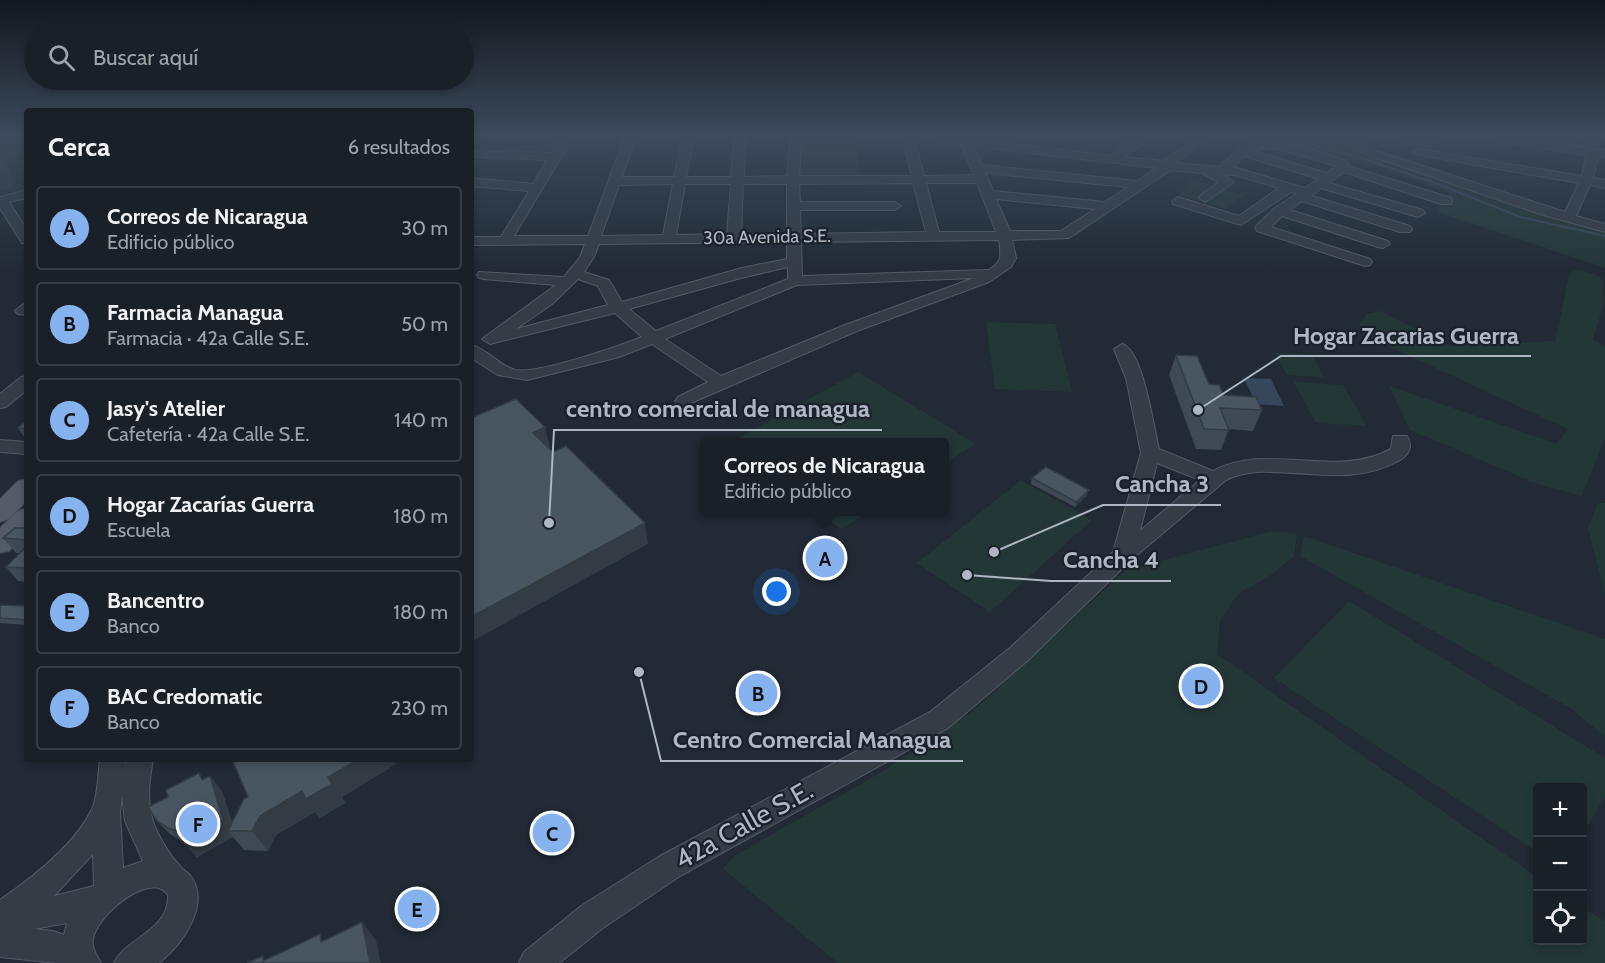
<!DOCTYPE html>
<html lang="es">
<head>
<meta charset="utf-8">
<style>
  :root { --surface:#192028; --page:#222830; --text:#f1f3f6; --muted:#9fa3a8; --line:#373e45; --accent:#86b3f0 }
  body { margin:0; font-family:Cabin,sans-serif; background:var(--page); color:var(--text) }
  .controls { position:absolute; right:18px; bottom:18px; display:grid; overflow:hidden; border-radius:6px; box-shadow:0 3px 9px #0003 }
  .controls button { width:54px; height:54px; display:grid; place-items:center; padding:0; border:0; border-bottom:2px solid var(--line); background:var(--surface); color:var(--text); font:30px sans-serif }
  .you { position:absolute; left:777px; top:592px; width:21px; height:21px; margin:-15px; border:4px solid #fff; border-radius:50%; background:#1a73e8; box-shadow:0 0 0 9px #1a73e833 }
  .badge { display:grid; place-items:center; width:39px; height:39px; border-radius:50%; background:var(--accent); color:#111; font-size:20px; font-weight:700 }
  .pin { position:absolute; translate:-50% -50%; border:3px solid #fff; box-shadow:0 2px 6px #0006 }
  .popup { position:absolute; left:700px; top:438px; width:249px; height:78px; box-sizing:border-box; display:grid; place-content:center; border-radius:6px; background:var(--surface); filter:drop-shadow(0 2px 4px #0005); font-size:20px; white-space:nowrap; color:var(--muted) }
  .popup b { font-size:22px; color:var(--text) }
  .popup::after { content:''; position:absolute; left:50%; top:100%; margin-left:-12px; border:12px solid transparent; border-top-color:var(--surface) }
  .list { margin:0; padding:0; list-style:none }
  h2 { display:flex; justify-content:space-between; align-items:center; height:78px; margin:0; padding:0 24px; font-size:26px }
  h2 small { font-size:20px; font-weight:400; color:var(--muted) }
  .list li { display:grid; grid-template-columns:39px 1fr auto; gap:18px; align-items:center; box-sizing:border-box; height:84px; margin:0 12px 12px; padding:0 12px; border:2px solid var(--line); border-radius:6px }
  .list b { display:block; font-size:22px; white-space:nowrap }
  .list p { margin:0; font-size:20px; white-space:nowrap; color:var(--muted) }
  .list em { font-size:20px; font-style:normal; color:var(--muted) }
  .icon { flex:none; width:33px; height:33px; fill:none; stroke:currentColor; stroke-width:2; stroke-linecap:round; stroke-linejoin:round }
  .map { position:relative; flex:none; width:1605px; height:963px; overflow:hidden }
  .search { position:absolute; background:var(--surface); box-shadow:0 3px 9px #0003; left:24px; top:24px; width:450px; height:66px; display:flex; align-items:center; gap:15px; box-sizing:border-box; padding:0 21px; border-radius:33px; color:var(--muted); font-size:22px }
  .panel { position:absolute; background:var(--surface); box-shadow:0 3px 9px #0003; left:24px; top:108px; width:450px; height:654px; border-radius:6px }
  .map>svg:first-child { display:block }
</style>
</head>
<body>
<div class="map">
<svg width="1605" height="963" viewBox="0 0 1605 963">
  <rect width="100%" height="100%" fill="#212a35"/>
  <g fill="#243737">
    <polygon points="24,134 26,189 0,195 0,138"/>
    <polygon points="792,134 855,134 860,179 793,179 794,159 836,158 798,157"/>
    <path d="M1194,134C1240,134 1296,128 1340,139C1350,142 1363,150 1374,154L1605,228V268L1438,212L1449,192L1328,152L1263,138L1250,144Z"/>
    <polygon points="1192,179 1243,195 1226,209 1179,195"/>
    <polygon points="1580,270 1595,274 1603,280 1604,304 1593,339 1605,347 1605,438 1582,496 1537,484 1410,430 1389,386 1557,444 1568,429 1364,335 1359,324 1367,314 1381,311 1450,346 1555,341 1570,272"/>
    <polygon points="986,322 1055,324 1072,392 995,389"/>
    <polygon points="1275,353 1311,354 1324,377 1287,375"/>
    <polygon points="858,372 976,444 945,463 945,442 731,442"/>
    <polygon points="1294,382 1343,385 1367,426 1316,423"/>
    <polygon points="1021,480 1092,520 990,612 917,563"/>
    <polygon points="1598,503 1605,503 1605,595 1588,528"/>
    <polygon points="818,512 868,512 841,529"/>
    <polygon points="1273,531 1297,534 1294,556 1271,575 1238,594 1220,620 1217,654 1537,877 1538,940 1582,940 1583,908 1605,921 1605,963 838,963 723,869 734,856 880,773 973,711 1126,570"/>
    <polygon points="1304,536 1605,639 1605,737 1572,709 1300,556"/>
    <polygon points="1349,601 1605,758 1605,797 1583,833 1582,788 1538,788 1537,852 1274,678"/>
  </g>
  <polygon fill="#36475b" points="1244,378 1271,379 1284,406 1256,404"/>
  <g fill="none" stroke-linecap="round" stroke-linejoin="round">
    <g stroke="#36475b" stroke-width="2">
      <polyline points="1241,134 1299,142 1355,156 1438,184 1520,217 1605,236"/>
      <polyline points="1511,134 1605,150"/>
    </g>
    <defs>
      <g id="minor">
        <path d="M564,134H575L514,236H588L626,134H637L622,177H674L683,134H694L686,177H731L735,134H746L744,177L787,176L791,134H802L799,176H912L902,137L897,134H929L1112,156L1139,134H1149L1142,144L1124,157L1162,161L1202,136L1206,137V141L1175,163L1220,167C1254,127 1294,144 1338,158L1347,161L1348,166L1451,198L1452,201L1451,204H1441L1344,172L1329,183L1423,210L1425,213L1418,217L1321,188L1312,196L1410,226L1412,229L1410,232H1400L1302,201L1290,210L1388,241L1390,244L1383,248L1378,247L1282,216L1271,227L1370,259L1372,262L1370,265L1365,266L1257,231L1255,228L1257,225L1275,208L1297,194L1291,192L1241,225L1173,204L1172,201L1178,197L1239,216L1279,188L1235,175L1222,174L1234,182L1205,202L1199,198L1201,195L1219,182L1202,173L1171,170L1069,238L1012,240L1016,258L1011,267L989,282L857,331L684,406L678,405L675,401L678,397L708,382L652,344L619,357L527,380L498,375L471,358V345C488,349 499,366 516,370C539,374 619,346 642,337L615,313L490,344L482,339L556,285L484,279L479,278L477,275L479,272L564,277L580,257L585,244L471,245V237H501L529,191L471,186V178L533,184L547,160L471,157V151L552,153ZM914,139L961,144L974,175L924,176ZM973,146L1157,168L1137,181L982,165ZM1262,148L1282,150L1337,166L1326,173L1253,151ZM1244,156L1319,179L1305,188L1233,167ZM985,173L1128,187L1105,202L993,191ZM913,183L926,232L801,234L800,210H895L901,206L895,202H800L799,184ZM926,183H977L996,232H939ZM673,184L663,235L601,236L619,185ZM685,184H731L727,234L676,235ZM743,184H787V234H741ZM996,199L1095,209L1061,231H1010ZM999,240C1001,255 1003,261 989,270L802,276L801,242ZM787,242V259L742,268L622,302L609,280L584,272L594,257L599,244ZM788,267V279L656,331L629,309L741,278ZM974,278L845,325L721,376L665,339L797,285ZM578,279L598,286L608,305L516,329L552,304Z"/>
        <polygon points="1352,134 1362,134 1361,140 1374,150 1565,212 1579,183 1419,155 1413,152 1419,149 1582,176 1586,155 1468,137 1462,134 1490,134 1605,151 1605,157 1598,156 1593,178 1605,180 1605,188 1590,185 1576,216 1605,224 1605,232 1540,214 1366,154 1355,148 1349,140"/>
        <polygon points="1377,134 1399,134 1431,141 1433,143 1427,146 1379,136"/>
        <polygon points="1595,134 1605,134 1605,136 1597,145 1589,145 1587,143"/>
        <polygon points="27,190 27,198 9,202 27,230 27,244 22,243 0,208 0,197"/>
        <polygon points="27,303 27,315 18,314 15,311 22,305"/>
        <path d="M1122,344C1143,349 1154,429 1159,449L1213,471C1269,441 1334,480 1391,449L1393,436H1407C1414,447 1408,456 1398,461C1354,486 1304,470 1257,472C1246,473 1236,475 1226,480L1131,560L1027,661L948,728L680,876L603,928L559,963H519L524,952L581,906L660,856L930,712L1011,647L1113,552L1141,453L1126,378L1114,349ZM1157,463L1200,480L1140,531Z"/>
        <polygon points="27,376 27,390 6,407 0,408 0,394 21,377"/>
        <polygon points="0,440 27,442 27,454 0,452"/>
        <path d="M100,759H126L125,767L127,759H153C149,782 146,805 155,827C161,840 170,856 180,866C183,870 187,872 190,875C212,904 182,945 159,963H114C125,938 170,931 168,895C166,893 164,890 161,889C139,879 88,923 93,946C94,951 98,958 101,963H57L0,957V900C32,878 75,845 92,809C98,796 98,774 100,759ZM122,795L125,821L143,861L123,868L120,812ZM93,854L94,886L54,896ZM67,923L64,935L53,931L34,929Z"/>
      </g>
      <g id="major">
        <polygon points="27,479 27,501 9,519 0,522 0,499 18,481"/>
        <polygon points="27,508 27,532 9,551 0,553 0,528 18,511"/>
      </g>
    </defs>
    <use href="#minor" stroke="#525a64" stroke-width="2"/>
    <use href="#major" stroke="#3e454f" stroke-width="2"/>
    <use href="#minor" fill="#343c46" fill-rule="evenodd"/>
    <use href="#major" fill="#525b66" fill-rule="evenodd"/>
  </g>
  <g fill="#3f4953">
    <polygon points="1176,355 1209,384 1224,395 1262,410 1253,431 1229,429 1221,450 1196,449 1169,375"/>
    <polygon points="27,420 27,441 18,428"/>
    <polygon points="1032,478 1087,495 1075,507 1031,484"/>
    <polygon points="27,528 27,582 18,581 6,567 20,553 16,553 3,538"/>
    <polygon points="0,605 27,606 27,625 0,623"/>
    <polygon points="232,759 393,759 396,764 342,797 345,803 320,818 315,812 276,835 268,851 244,850 233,837 197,857 184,843 171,835 157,821 204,779 222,791 232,822 248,797"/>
  </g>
  <g fill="#333c44">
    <polygon points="1,156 11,172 13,187 0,190"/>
    <polygon points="545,427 550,448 538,453 533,433"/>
    <polygon points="1089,490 1087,495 1075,507 1076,502"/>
    <polygon points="645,523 648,544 471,642 471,617"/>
    <polygon points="359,759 393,759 396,764 342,797 345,803 320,818 315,812 276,835 268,851 252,831 260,816 302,791"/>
    <polygon points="210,776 222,791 235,831 228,831 233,837 197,857 183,842"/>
    <polygon points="362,922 376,940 381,963 370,963"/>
  </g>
  <g fill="#495561" stroke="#333c44" stroke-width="1.5">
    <polygon points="0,156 1,156 3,171 0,171"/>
    <polygon points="1176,355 1197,356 1209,384 1219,385 1224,395 1256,397 1262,410 1220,408 1229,430 1204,429"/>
    <polygon points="516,399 545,427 533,433 553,452 566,446 645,523 471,617 471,418"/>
    <polygon points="27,420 27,429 18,428"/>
    <polygon points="1046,467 1089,490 1076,502 1032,478"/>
    <polygon points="15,528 27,528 27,540 3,538"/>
    <polygon points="27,546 27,568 6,567"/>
    <polygon points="0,605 27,606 27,620 0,618"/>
    <polygon points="232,759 359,759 328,777 332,784 306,799 302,791 260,816 252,831 228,831 244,799 248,797"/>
    <polygon points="199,773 202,780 210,776 223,820 183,842 180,832 168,828 157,821 148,807 168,797 166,790"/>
    <polygon points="362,922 370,963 247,963 263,956 263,961 320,934 321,942"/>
  </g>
  <linearGradient id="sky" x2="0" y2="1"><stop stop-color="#12171d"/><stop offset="0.5" stop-color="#3d4a5c"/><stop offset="1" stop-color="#3d4a5c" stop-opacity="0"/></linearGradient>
  <rect width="1605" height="269" fill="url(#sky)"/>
  <g text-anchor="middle" stroke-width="4.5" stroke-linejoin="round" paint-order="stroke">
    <g font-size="18" fill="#aeb7c3" stroke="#1a212a">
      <text transform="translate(767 237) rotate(-1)" y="6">30a Avenida S.E.</text>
    </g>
    <g font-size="27" fill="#aeb7c3" stroke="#1a212a">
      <text transform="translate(744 825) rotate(-29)" y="9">42a Calle S.E.</text>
    </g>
  </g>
  <path fill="none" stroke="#aeb7c3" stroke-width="2" d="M1198 410L1281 356H1531M549 523L554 430H882M994 552L1103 505H1221M967 575L1051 581H1171M639 672L661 761H963"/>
  <g fill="#aeb7c3" stroke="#1a212a" stroke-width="2">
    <circle cx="1198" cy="410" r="6"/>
    <circle cx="549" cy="523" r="6"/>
    <circle cx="994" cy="552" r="6"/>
    <circle cx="967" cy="575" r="6"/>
    <circle cx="639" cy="672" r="6"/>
  </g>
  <g font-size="24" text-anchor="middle" font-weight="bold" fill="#aeb7c3" stroke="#1a212a" stroke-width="4.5" stroke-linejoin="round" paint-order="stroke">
    <text x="1406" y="344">Hogar Zacarias Guerra</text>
    <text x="718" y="417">centro comercial de managua</text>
    <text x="1162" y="492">Cancha 3</text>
    <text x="1111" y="568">Cancha 4</text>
    <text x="812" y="748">Centro Comercial Managua</text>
  </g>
</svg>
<div class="controls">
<button>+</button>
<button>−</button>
<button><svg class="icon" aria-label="locate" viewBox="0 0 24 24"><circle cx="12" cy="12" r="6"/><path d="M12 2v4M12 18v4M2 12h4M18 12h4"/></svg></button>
</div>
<div class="you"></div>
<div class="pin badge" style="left:825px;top:558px">A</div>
<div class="popup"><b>Correos de Nicaragua</b>Edificio público</div>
<div class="pin badge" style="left:758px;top:693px">B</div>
<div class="pin badge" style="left:552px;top:833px">C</div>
<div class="pin badge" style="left:1201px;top:686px">D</div>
<div class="pin badge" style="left:417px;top:909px">E</div>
<div class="pin badge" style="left:198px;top:824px">F</div>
<div class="search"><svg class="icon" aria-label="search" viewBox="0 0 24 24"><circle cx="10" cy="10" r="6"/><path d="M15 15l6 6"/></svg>Buscar aquí</div>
<section class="panel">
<h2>Cerca<small>6 resultados</small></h2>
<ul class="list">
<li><span class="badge">A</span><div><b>Correos de Nicaragua</b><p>Edificio público</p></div><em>30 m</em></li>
<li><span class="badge">B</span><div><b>Farmacia Managua</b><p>Farmacia · 42a Calle S.E.</p></div><em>50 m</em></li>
<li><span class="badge">C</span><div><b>Jasy's Atelier</b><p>Cafetería · 42a Calle S.E.</p></div><em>140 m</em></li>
<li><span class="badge">D</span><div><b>Hogar Zacarías Guerra</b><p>Escuela</p></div><em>180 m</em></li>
<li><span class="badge">E</span><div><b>Bancentro</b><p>Banco</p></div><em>180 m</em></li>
<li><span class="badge">F</span><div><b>BAC Credomatic</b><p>Banco</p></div><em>230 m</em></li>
</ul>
</section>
</div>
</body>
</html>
